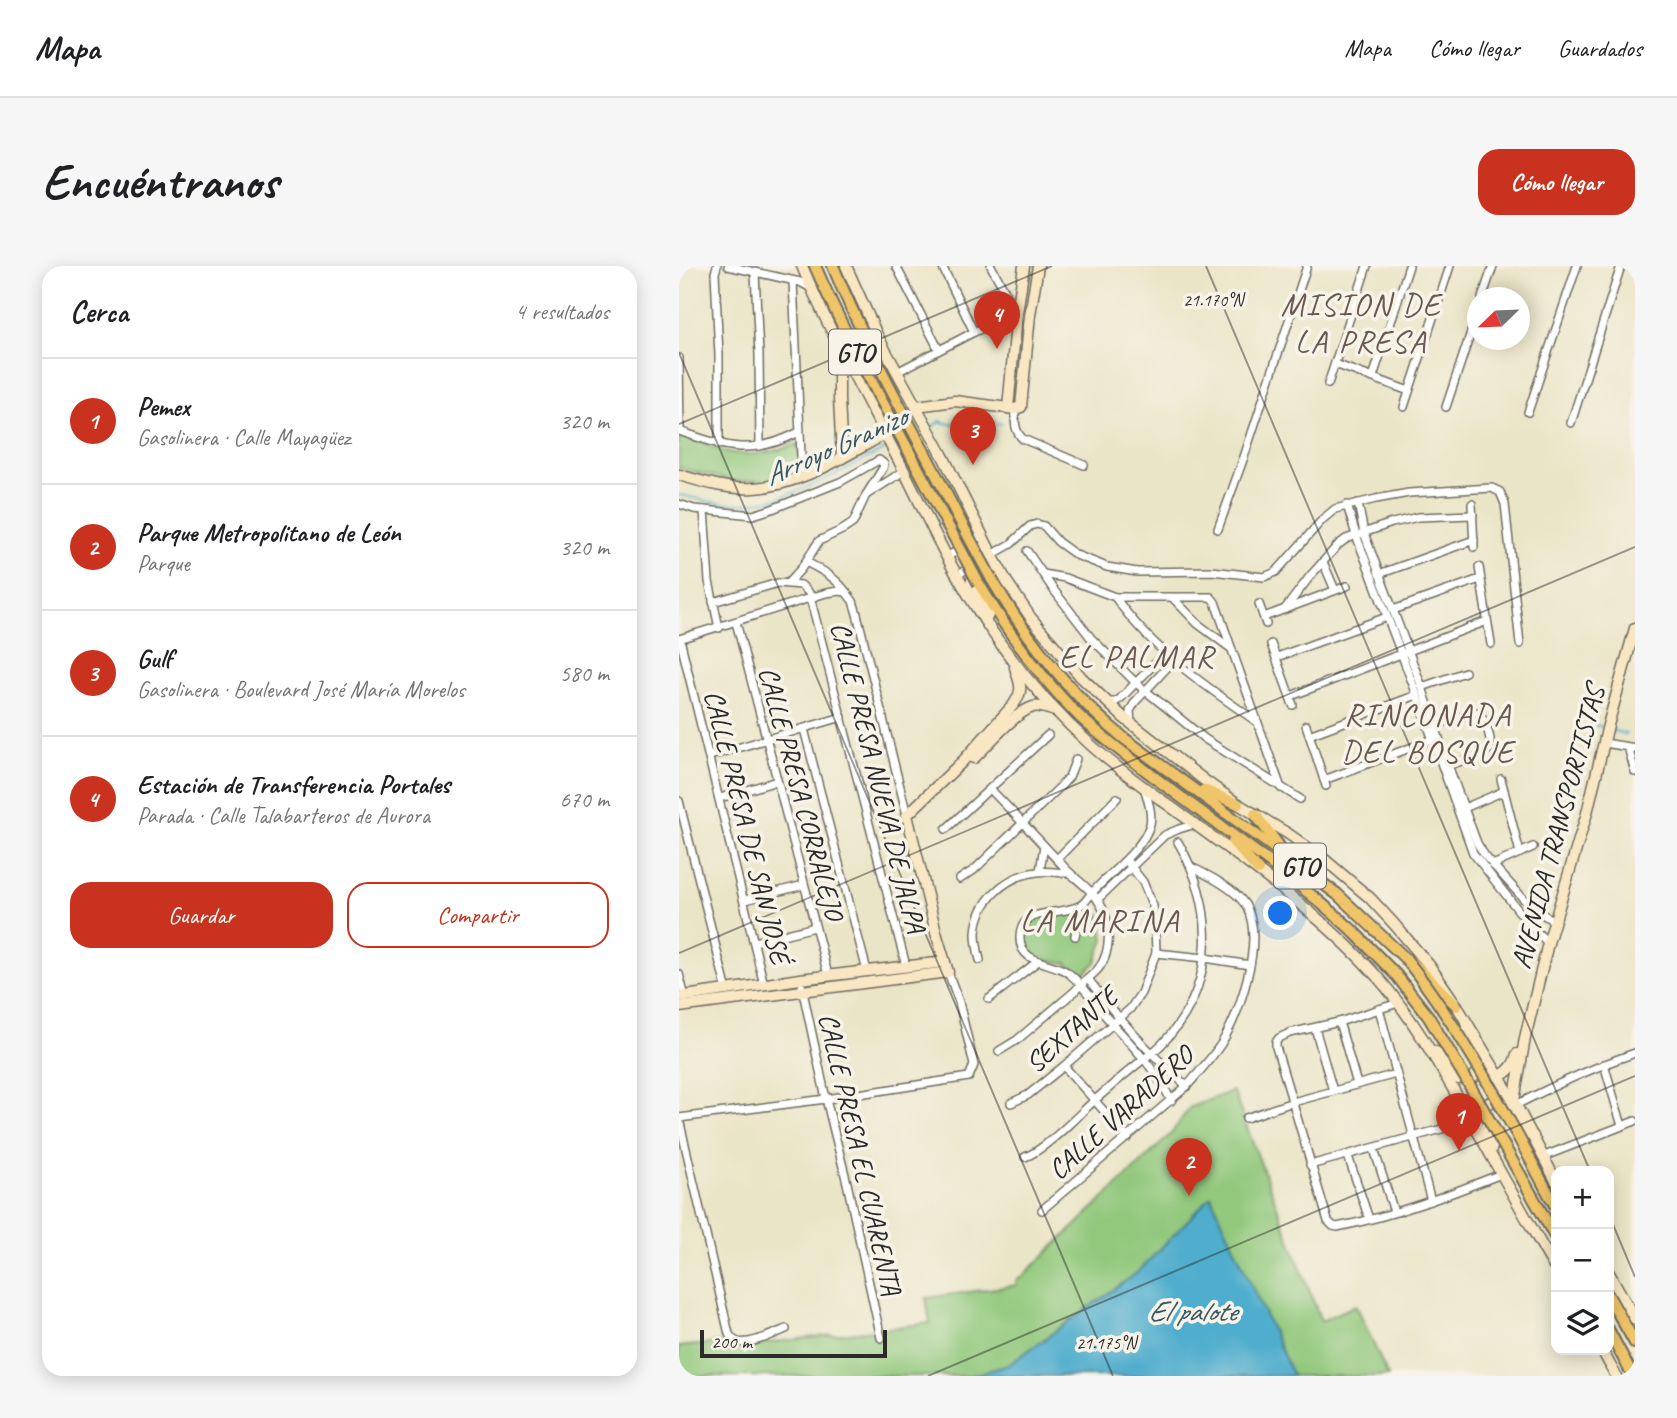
<!DOCTYPE html>
<html lang="es">
<head>
<meta charset="utf-8">
<style>
  :root { --surface:#fff; --page:#f6f6f6; --text:#202124; --muted:#757577; --line:#e0e0e0; --accent:#c8321e }
  body { margin:0; font-family:Caveat,sans-serif; background:var(--page); color:var(--text) }
  .controls { position:absolute; right:21px; bottom:21px; display:grid; overflow:hidden; border-radius:14px; box-shadow:0 4px 18px #0003 }
  .controls button { width:63px; height:63px; display:grid; place-items:center; padding:0; border:0; border-bottom:2px solid var(--line); background:var(--surface); color:var(--text); font:35px sans-serif }
  .compass { position:absolute; left:788px; top:21px; width:63px; height:63px; border-radius:50%; background:var(--surface); box-shadow:0 4px 18px #0003; rotate:247deg }
  .scale { position:absolute; left:21px; bottom:18px; width:187px; box-sizing:border-box; padding-left:7px; border:4px solid #2b2b2b; border-top:0; font-size:19px; line-height:24px; white-space:nowrap; color:#2b2b2b; -webkit-text-stroke:5px #f7f3e8; paint-order:stroke }
  .you { position:absolute; left:602px; top:648px; width:24px; height:24px; margin:-18px; border:5px solid #fff; border-radius:50%; background:#1a73e8; box-shadow:0 0 0 10px #1a73e833 }
  .badge { display:grid; place-items:center; width:46px; height:46px; border-radius:50%; background:var(--accent); color:#fff; font-size:23px; font-weight:700 }
  .pin { position:absolute; translate:-50% -58px; filter:drop-shadow(0 2px 4px #0008) }
  .pin::after { content:''; position:absolute; top:37px; width:24px; height:21px; background:inherit; clip-path:polygon(0 0,100% 0,50% 100%) }
  .list { margin:0; padding:0; list-style:none }
  h2 { display:flex; justify-content:space-between; align-items:center; height:91px; margin:0; padding:0 28px; font-size:30px }
  h2 small { font-size:23px; font-weight:400; color:var(--muted) }
  .list li { display:grid; grid-template-columns:46px 1fr auto; gap:21px; align-items:center; box-sizing:border-box; height:126px; padding:0 28px; border-top:2px solid var(--line) }
  .list b { display:block; font-size:26px; white-space:nowrap }
  .list p { margin:0; font-size:23px; white-space:nowrap; color:var(--muted) }
  .list em { font-size:23px; font-style:normal; color:var(--muted) }
  .actions { display:flex; gap:14px; padding:21px 28px }
  .actions a { flex:1; padding:16px 0; border:2px solid var(--accent); border-radius:21px; text-align:center; font-size:24px; color:var(--accent) }
  .actions .main { background:var(--accent); color:#fff }
  .icon { flex:none; width:38px; height:38px; fill:none; stroke:currentColor; stroke-width:2; stroke-linecap:round; stroke-linejoin:round }
  .map { position:relative; flex:none; width:956px; height:1110px; overflow:hidden; border-radius:21px }
  header { display:flex; align-items:center; gap:42px; box-sizing:border-box; height:98px; padding:0 35px; background:var(--surface); border-bottom:2px solid var(--line) }
  header strong { font-size:33px }
  nav { display:flex; gap:38px; margin-inline-start:auto; font-size:24px }
  .intro { display:flex; align-items:center; justify-content:space-between; box-sizing:border-box; height:168px; padding:0 42px }
  h1 { margin:0; font-size:49px }
  .button { padding:18px 32px; border-radius:21px; background:var(--accent); color:#fff; font-size:24px; font-weight:700 }
  main { display:flex; gap:42px; padding:0 42px }
  aside { flex:1; background:var(--surface); border-radius:21px; box-shadow:0 4px 18px #0003 }
  .map>svg:first-child { display:block }
</style>
</head>
<body>
<header>
<strong>Mapa</strong>
<nav><a>Mapa</a><a>Cómo llegar</a><a>Guardados</a></nav>
</header>
<div class="intro"><h1>Encuéntranos</h1><a class="button">Cómo llegar</a></div>
<main>
<aside>
<h2>Cerca<small>4 resultados</small></h2>
<ul class="list">
<li><span class="badge">1</span><div><b>Pemex</b><p>Gasolinera · Calle Mayagüez</p></div><em>320 m</em></li>
<li><span class="badge">2</span><div><b>Parque Metropolitano de León</b><p>Parque</p></div><em>320 m</em></li>
<li><span class="badge">3</span><div><b>Gulf</b><p>Gasolinera · Boulevard José María Morelos</p></div><em>580 m</em></li>
<li><span class="badge">4</span><div><b>Estación de Transferencia Portales</b><p>Parada · Calle Talabarteros de Aurora</p></div><em>670 m</em></li>
</ul>
<div class="actions"><a class="main">Guardar</a><a>Compartir</a></div>
</aside>
<div class="map">
<svg width="956" height="1110" viewBox="0 0 956 1110">
  <rect width="100%" height="100%" fill="#f7f3e8"/>
  <filter id="ink" filterUnits="userSpaceOnUse"><feTurbulence type="fractalNoise" baseFrequency=".0143" numOctaves="2"/><feDisplacementMap in="SourceGraphic" scale="14" xChannelSelector="R" yChannelSelector="G"/><feConvolveMatrix kernelMatrix="1 2 1 2 8 2 1 2 1" color-interpolation-filters="sRGB"/></filter>
  <filter id="wash" filterUnits="userSpaceOnUse"><feTurbulence type="fractalNoise" baseFrequency=".00686" numOctaves="4" result="noise"/><feDisplacementMap in="SourceGraphic" scale="28" xChannelSelector="R" yChannelSelector="G"/><feGaussianBlur stdDeviation="1.57" result="paint"/><feColorMatrix in="noise" values="0 0 0 0 0 0 0 0 0 0 0 0 0 0 0 0 0 1.4 0 .05"/><feComposite in="paint" operator="in"/></filter>
  <g filter="url(#wash)">
    <rect width="100%" height="100%" fill="#ebe5c7"/>
    <g fill="#91c87b" stroke="#5e7a53" stroke-width="2">
      <path d="M0,169C14,173 28,180 42,184C69,192 93,187 119,178L121,204L88,214L54,215L0,202Z"/>
      <polygon points="411,642 421,647 425,673 417,696 405,708 403,709 387,697 358,693 351,688 345,680 343,672 347,659 355,651"/>
      <polygon points="554,825 642,1055 677,1039 709,1110 0,1110 0,1081 47,1076 55,1081 251,1057 247,1032 338,1019 337,1014 343,1011 492,868 511,841"/>
    </g>
    <polygon fill="#4fadcd" stroke="#3d6c7c" stroke-width="2" points="532,930 614,1110 291,1110 329,1099 459,1006"/>
    <g fill="none" stroke-linecap="round" stroke-linejoin="round">
      <g stroke="#4fadcd" stroke-width="2">
        <polyline points="252,161 263,155 265,157 273,158 276,156 278,150 281,149 323,158"/>
        <path d="M0,229C16,232 32,237 48,238C107,241 158,206 209,182"/>
        <polyline points="916,459 923,461"/>
        <polyline points="931,464 947,468"/>
      </g>
    </g>
  </g>
  <g filter="url(#ink)">
    <g fill="none" stroke-linecap="round" stroke-linejoin="round">
      <defs>
        <g id="street">
          <polyline points="38,0 36,7 40,89 40,179"/>
          <polyline points="49,0 121,16 132,22"/>
          <polyline points="217,0 260,84"/>
          <polyline points="263,0 295,66"/>
          <polyline points="312,0 337,45"/>
          <polyline points="76,7 80,88 81,180"/>
          <polyline points="114,15 123,211"/>
          <polyline points="803,32 814,0"/>
          <polyline points="0,92 1,165"/>
          <polyline points="656,98 730,125"/>
          <polyline points="218,106 295,66 338,47"/>
          <polyline points="694,111 730,0"/>
          <polyline points="649,118 688,0"/>
          <polyline points="725,141 771,0"/>
          <polyline points="767,141 799,45"/>
          <path d="M336,143C336,155 335,165 344,173L405,199"/>
          <polyline points="849,146 898,0"/>
          <polyline points="892,157 942,0"/>
          <path d="M0,165C47,181 73,191 120,166"/>
          <polyline points="679,237 685,267 743,421 769,499 798,577 806,590 851,640 876,656"/>
          <polyline points="0,238 15,243 74,249 93,243 161,216 200,194 205,198 204,202 187,229"/>
          <polyline points="793,238 795,281"/>
          <polyline points="668,239 677,269 738,429 794,587 850,658 869,677"/>
          <polyline points="25,244 30,315 40,362"/>
          <polyline points="539,263 565,191 628,0"/>
          <polyline points="348,285 374,323 412,372 457,417 526,473 621,533"/>
          <polyline points="268,291 303,269"/>
          <path d="M127,296C143,304 156,311 167,326"/>
          <polyline points="644,296 656,324"/>
          <polyline points="800,301 812,378"/>
          <polyline points="364,308 386,312 436,331 532,331 536,336 602,522"/>
          <polyline points="700,308 795,274"/>
          <polyline points="278,309 332,278 351,260 358,258 365,260 379,276 397,289 428,301 458,306 533,305 585,311 597,306 644,253 656,243 697,233 730,227 813,222 821,226 826,238 841,378"/>
          <polyline points="109,317 122,303 140,275 165,263 174,257 187,229 225,205"/>
          <path d="M436,331C470,381 527,421 577,455"/>
          <polyline points="494,332 519,358 550,381"/>
          <polyline points="34,336 99,317 122,319 130,327 227,700"/>
          <polyline points="580,338 587,358"/>
          <polyline points="606,343 632,309 659,279 667,273 713,257 739,251 794,249"/>
          <polyline points="714,344 801,313"/>
          <polyline points="585,351 668,320"/>
          <polyline points="57,356 149,709"/>
          <polyline points="0,373 147,327 161,325 167,326 174,335 178,348 228,549"/>
          <polyline points="1,373 85,719"/>
          <polyline points="592,378 614,439"/>
          <polyline points="598,391 708,351"/>
          <polyline points="743,421 786,406"/>
          <polyline points="612,430 808,355"/>
          <polyline points="428,436 436,436 441,433 487,386"/>
          <polyline points="452,457 451,445 456,436 495,394"/>
          <polyline points="627,459 647,520"/>
          <path d="M756,459L796,446L800,447C807,456 813,473 811,483L797,491L769,499"/>
          <polyline points="125,463 188,705"/>
          <polyline points="630,469 738,429"/>
          <polyline points="925,477 956,482"/>
          <polyline points="949,481 956,506"/>
          <polyline points="31,490 163,451"/>
          <polyline points="822,513 841,587"/>
          <polyline points="645,514 755,473"/>
          <path d="M465,521C468,532 474,547 471,558C465,583 429,608 413,627C409,631 407,636 402,639C383,651 342,639 341,671C340,698 372,695 388,706C402,716 413,733 423,746C447,774 477,801 492,835"/>
          <path d="M311,523C338,550 363,578 389,605C399,615 413,624 420,636C429,650 432,672 427,688C421,708 407,711 396,725L338,774L320,785"/>
          <polyline points="41,532 98,515"/>
          <polyline points="0,535 48,725"/>
          <polyline points="783,543 825,525"/>
          <polyline points="267,563 369,469"/>
          <polyline points="378,593 438,532"/>
          <polyline points="814,599 854,581"/>
          <polyline points="361,605 365,580"/>
          <polyline points="281,613 295,604 382,520 390,511 397,493"/>
          <polyline points="419,633 486,569 500,563 516,558"/>
          <polyline points="66,634 125,619"/>
          <polyline points="396,670 400,649 399,641"/>
          <polyline points="75,676 136,661"/>
          <polyline points="477,687 526,692 571,699"/>
          <path d="M301,694C299,686 297,676 297,667C299,635 326,610 358,606C368,604 380,607 391,607"/>
          <polyline points="0,708 6,731"/>
          <path d="M409,713C439,752 471,789 508,820"/>
          <polyline points="123,721 147,833 168,917 202,1072"/>
          <polyline points="310,733 358,696"/>
          <path d="M719,737L660,756L611,767L600,772L597,776V781L649,955L654,960L658,961C715,950 769,929 822,908"/>
          <polyline points="700,743 752,935"/>
          <polyline points="660,756 678,818"/>
          <polyline points="636,762 654,825"/>
          <polyline points="925,798 943,860"/>
          <polyline points="385,800 449,872"/>
          <polyline points="332,837 349,829 385,800 451,743 462,727 477,687 476,657 474,640 464,616 447,594"/>
          <path d="M837,839C876,819 915,801 956,787"/>
          <polyline points="0,852 147,833 290,811 295,799 280,736 269,706"/>
          <polyline points="567,852 614,836 717,808"/>
          <path d="M0,853L50,1068C52,1071 55,1075 59,1076C72,1079 95,1068 107,1063"/>
          <polyline points="695,883 715,946"/>
          <polyline points="669,890 690,953"/>
          <path d="M346,891C366,884 399,849 416,834C431,821 446,808 461,796C468,790 476,785 482,779C538,722 538,643 499,576"/>
          <polyline points="863,891 956,855"/>
          <polyline points="631,899 792,855"/>
          <path d="M363,944L508,820C520,806 532,793 542,778C561,747 585,676 568,642C560,625 529,609 512,601"/>
        </g>
        <g id="secondary">
          <path d="M123,0C151,67 187,131 220,195C239,231 255,269 275,304C311,369 357,430 413,480C440,504 470,525 499,546C570,598 643,648 701,714C739,758 766,810 795,859C822,907 849,956 877,1004"/>
          <polyline points="167,0 198,69 263,188 313,289 328,316 352,352 402,411 444,451 525,514 559,538 608,567 645,593 691,632 715,658 750,699 778,740 837,839 877,915"/>
          <polyline points="160,84 160,133 163,192"/>
          <polyline points="237,140 276,135 336,143 342,141 351,49 359,0"/>
          <polyline points="329,142 338,47 345,0"/>
          <path d="M0,209C24,216 49,224 75,222C122,219 166,190 206,168"/>
          <path d="M306,355L309,349L308,345C302,336 284,317 298,308C304,304 309,304 315,306"/>
          <path d="M295,492C310,478 335,447 354,441C361,439 369,443 376,445"/>
          <polyline points="0,731 121,713 265,696"/>
          <path d="M0,741L269,706L258,670L228,549L284,495L335,438C346,422 340,417 336,401"/>
          <path d="M751,785C767,785 769,803 779,813L794,812C813,793 788,781 788,762"/>
          <path d="M820,811C830,805 835,800 838,788"/>
          <polyline points="835,835 846,772 869,677 908,547 929,459 956,362"/>
          <path d="M811,887L814,878C811,869 804,862 803,853C802,847 803,841 808,838C828,825 835,858 843,865C846,868 850,869 854,870"/>
          <polyline points="930,1007 956,1053"/>
          <polyline points="923,1084 937,1110"/>
        </g>
        <g id="primary">
          <path d="M136,0C174,88 224,171 267,256"/>
          <path d="M154,0C189,86 236,166 278,249"/>
          <path d="M312,312C348,373 391,429 446,473L658,628L727,693"/>
          <path d="M300,318C328,365 361,411 400,450C426,474 455,495 483,517C547,565 614,610 673,664"/>
          <polyline points="525,524 559,538"/>
          <polyline points="576,548 600,580"/>
          <polyline points="554,576 579,604"/>
          <polyline points="732,695 778,740"/>
          <polyline points="930,1031 956,1077"/>
          <polyline points="930,1065 954,1110"/>
        </g>
      </defs>
      <use href="#street" stroke="#6e6c62" stroke-width="10"/>
      <use href="#secondary" stroke="#6e6c62" stroke-width="13"/>
      <use href="#primary" stroke="#6e6c62" stroke-width="14"/>
      <use href="#street" stroke="#fff" stroke-width="7"/>
      <use href="#secondary" stroke="#f9e7c3" stroke-width="10"/>
      <use href="#primary" stroke="#f0c469" stroke-width="10"/>
      <defs>
        <g id="primary-bridge">
          <polyline points="278,249 312,312"/>
          <polyline points="267,256 300,318"/>
          <polyline points="673,664 718,710 749,750 787,813 877,972"/>
          <path d="M727,693C767,744 800,799 831,856C847,884 861,913 877,941"/>
        </g>
      </defs>
      <use href="#primary-bridge" stroke="#6e6c62" stroke-width="14" stroke-linecap="butt"/>
      <use href="#primary-bridge" stroke="#f0c469" stroke-width="10"/>
    </g>
  </g>
  <path fill="none" stroke="#2b2b2b" stroke-width="2" stroke-opacity="0.45" d="M527,0L911,905M0,87L434,1110M0,158L373,0M0,687L956,281M930,949L956,1011M249,1110L956,810"/>
  <g text-anchor="middle" stroke-width="7" stroke-linejoin="round" paint-order="stroke">
    <g fill="#f7f3e8" stroke="#686764" stroke-width="2">
      <rect x="150" y="63.5" width="52" height="45" rx="5"/>
      <rect x="595" y="577.5" width="52" height="45" rx="5"/>
    </g>
    <g font-size="26" font-weight="bold" fill="#2b2b2b">
      <text x="176" y="95">GTO</text>
      <text x="621" y="609">GTO</text>
    </g>
    <g font-size="28" fill="#2b2b2b" stroke="#f7f3e8">
      <text transform="translate(200 511) rotate(76)" y="10">CALLE PRESA NUEVA DE JALPA</text>
      <text transform="translate(123 527) rotate(75)" y="10">CALLE PRESA CORRALEJO</text>
      <text transform="translate(69 561) rotate(76)" y="10">CALLE PRESA DE SAN JOSÉ</text>
      <text transform="translate(878 561) rotate(-75)" y="10">AVENIDA TRANSPORTISTAS</text>
      <text transform="translate(392 763) rotate(-42)" y="10">SEXTANTE</text>
      <text transform="translate(441 846) rotate(-42)" y="10">CALLE VARADERO</text>
      <text transform="translate(182 888) rotate(77)" y="10">CALLE PRESA EL CUARENTA</text>
    </g>
    <g font-size="30" font-style="italic" fill="#385864" stroke="#f7f3e8">
      <text transform="translate(156 180) rotate(-24)" y="10">Arroyo Granizo</text>
      <text x="513" y="1055">El palote</text>
    </g>
    <g font-size="32" letter-spacing="2" fill="#695950" stroke="#f7f3e8">
      <text x="682" y="49">MISION DE<tspan x="682" dy="37">LA PRESA</tspan></text>
      <text x="458" y="401">EL PALMAR</text>
      <text x="749" y="459">RINCONADA<tspan x="749" dy="37">DEL BOSQUE</tspan></text>
      <text x="421" y="665">LA MARINA</text>
    </g>
  </g>
  <g font-size="18" text-anchor="middle" fill="#2b2b2b" stroke="#f7f3e8" stroke-width="7" stroke-linejoin="round" paint-order="stroke">
    <text x="534" y="40">21.170°N</text>
    <text x="427" y="1083">21.175°N</text>
  </g>
</svg>
<div class="controls">
<button>+</button>
<button>−</button>
<button><svg class="icon" aria-label="layers" viewBox="0 0 24 24"><path d="M12 4l9 5-9 5-9-5zM3 14l9 5 9-5"/></svg></button>
</div>
<svg class="compass" viewBox="-18 -18 36 36"><path d="M0-13l5 13h-10z" fill="#e53935"/><path d="M0 13l5-13h-10z" fill="#757577"/></svg>
<div class="scale">200 m</div>
<div class="you"></div>
<div class="pin badge" style="left:780px;top:885px">1</div>
<div class="pin badge" style="left:510px;top:930px">2</div>
<div class="pin badge" style="left:294px;top:199px">3</div>
<div class="pin badge" style="left:318px;top:83px">4</div>
</div>
</main>
</body>
</html>
